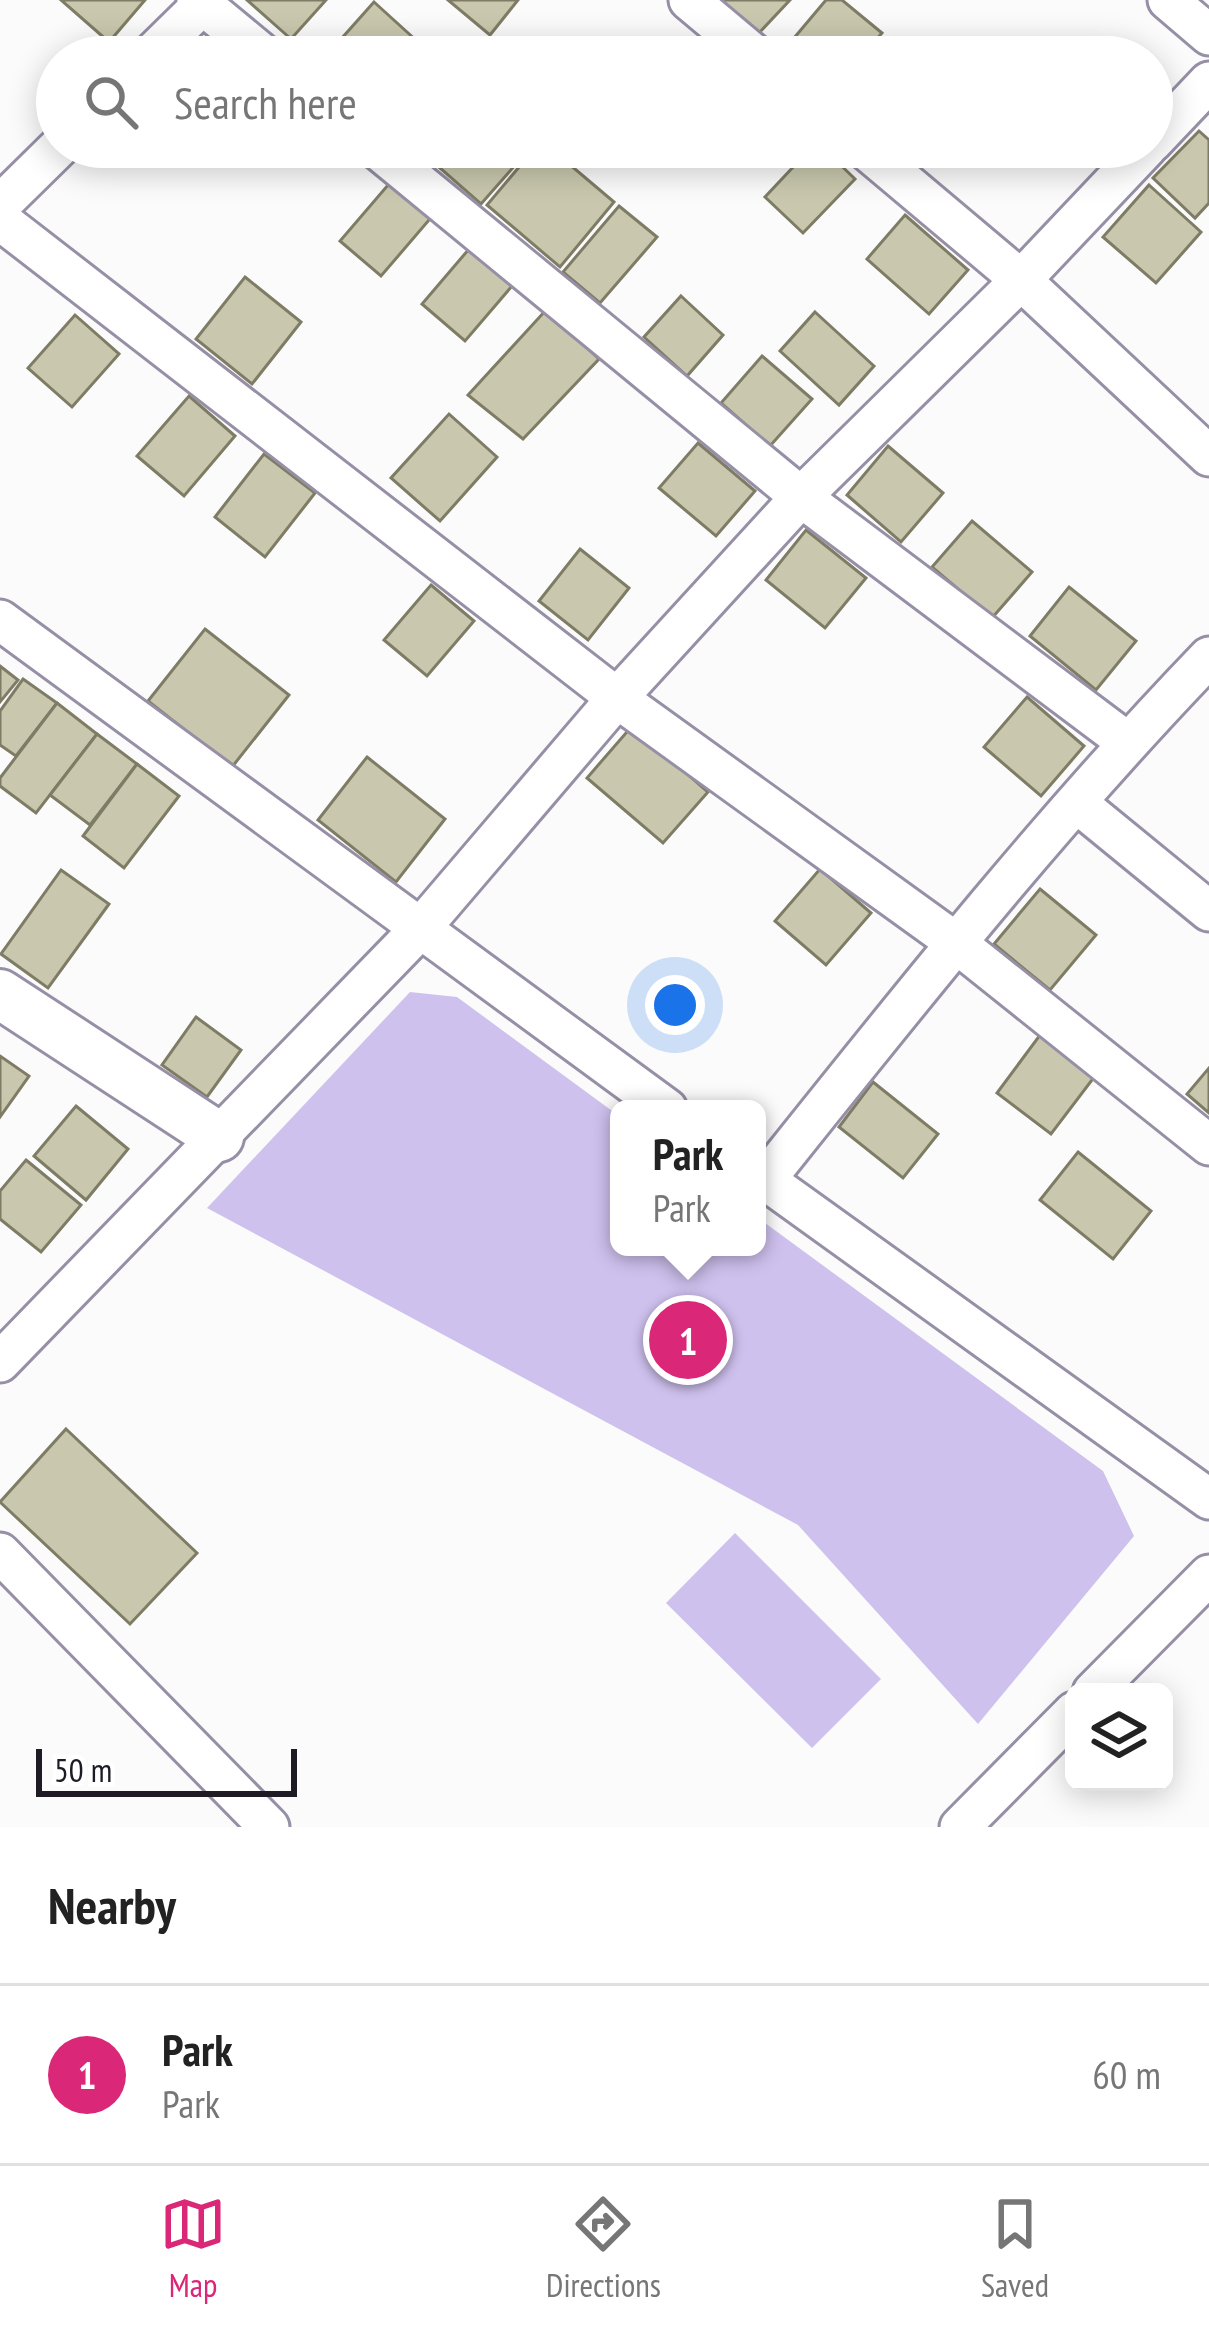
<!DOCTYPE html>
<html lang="en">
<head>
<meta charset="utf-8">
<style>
  :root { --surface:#fff; --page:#f6f6f6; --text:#222; --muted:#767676; --line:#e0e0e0; --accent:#db2777 }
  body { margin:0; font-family:"PT Sans Narrow",sans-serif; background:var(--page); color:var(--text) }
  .controls { position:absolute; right:36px; bottom:36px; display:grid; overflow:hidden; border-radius:18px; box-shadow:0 6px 30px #0003 }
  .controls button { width:108px; height:108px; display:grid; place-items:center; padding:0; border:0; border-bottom:3px solid var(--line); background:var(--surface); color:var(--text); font:60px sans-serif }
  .scale { position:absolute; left:36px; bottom:30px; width:261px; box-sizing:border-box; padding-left:12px; border:6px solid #1e1b24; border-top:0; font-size:33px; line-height:42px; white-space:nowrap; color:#1e1b24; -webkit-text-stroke:9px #fff; paint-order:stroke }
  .you { position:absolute; left:675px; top:1005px; width:42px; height:42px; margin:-30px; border:9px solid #fff; border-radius:50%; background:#1a73e8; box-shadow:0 0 0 18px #1a73e833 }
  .badge { display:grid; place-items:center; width:78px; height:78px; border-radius:50%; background:var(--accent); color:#fff; font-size:39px; font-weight:700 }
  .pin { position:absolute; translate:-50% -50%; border:6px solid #fff; box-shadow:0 3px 12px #0006 }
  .popup { position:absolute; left:610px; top:1100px; width:156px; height:156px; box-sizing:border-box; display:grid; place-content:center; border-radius:18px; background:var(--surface); filter:drop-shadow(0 3px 9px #0005); font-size:39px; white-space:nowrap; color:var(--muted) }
  .popup b { font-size:45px; color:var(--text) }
  .popup::after { content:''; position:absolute; left:50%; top:100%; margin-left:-24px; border:24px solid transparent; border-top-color:var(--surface) }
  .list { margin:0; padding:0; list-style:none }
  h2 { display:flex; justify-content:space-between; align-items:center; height:156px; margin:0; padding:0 48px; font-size:51px }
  h2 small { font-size:39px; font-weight:400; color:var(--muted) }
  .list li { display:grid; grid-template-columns:78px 1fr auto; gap:36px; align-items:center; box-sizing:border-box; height:180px; padding:0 48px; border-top:3px solid var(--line) }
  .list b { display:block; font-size:45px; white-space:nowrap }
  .list p { margin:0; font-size:39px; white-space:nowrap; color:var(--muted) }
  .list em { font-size:39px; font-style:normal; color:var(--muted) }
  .icon { flex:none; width:66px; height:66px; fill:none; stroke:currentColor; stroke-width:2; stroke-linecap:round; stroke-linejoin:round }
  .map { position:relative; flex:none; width:1209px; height:1827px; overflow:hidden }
  .search { position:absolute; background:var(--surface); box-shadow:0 6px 30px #0003; left:36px; right:36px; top:36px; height:132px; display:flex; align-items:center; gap:30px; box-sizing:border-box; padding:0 42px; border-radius:66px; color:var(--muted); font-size:45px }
  .sheet { height:336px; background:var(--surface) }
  nav { display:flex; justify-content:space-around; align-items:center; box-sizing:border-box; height:168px; border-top:3px solid var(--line); background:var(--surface); font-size:33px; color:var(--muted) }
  nav a { display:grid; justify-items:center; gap:6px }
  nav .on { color:var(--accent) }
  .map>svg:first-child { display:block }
</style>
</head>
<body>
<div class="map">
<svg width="1209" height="1827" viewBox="0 0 1209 1827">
  <rect width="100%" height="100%" fill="#fbfbfb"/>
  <g fill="#cfc1ee">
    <polygon points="410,992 457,997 619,1116 619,1247 757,1247 757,1217 1103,1471 1134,1536 978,1724 798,1525 207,1208"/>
    <polygon points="735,1533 881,1679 812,1748 666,1603"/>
  </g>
  <g fill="#c9c8ae" stroke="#7e7c65" stroke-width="3">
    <polygon points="61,0 145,0 109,42"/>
    <polygon points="247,0 326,0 291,39"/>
    <polygon points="448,0 518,0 490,35"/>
    <polygon points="720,0 790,0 758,34"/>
    <polygon points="826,0 842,0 882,33 861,57 778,57"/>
    <polygon points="374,2 418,42 405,57 325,57"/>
    <polygon points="1199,131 1209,140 1209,203 1195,218 1153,178"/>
    <polygon points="430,147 515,147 524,155 481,204 424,154"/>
    <polygon points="536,147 549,147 614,202 560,267 487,205"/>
    <polygon points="812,147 822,147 855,179 803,233 765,197"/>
    <polygon points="394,178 435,213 381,276 340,241"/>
    <polygon points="1149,185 1201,232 1156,283 1103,237"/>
    <polygon points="619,206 657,237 600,303 563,272"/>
    <polygon points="905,215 968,270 929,314 867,259"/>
    <polygon points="469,249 512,286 465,341 422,304"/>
    <polygon points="245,277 301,322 252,384 196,339"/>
    <polygon points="681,296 723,335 687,376 644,337"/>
    <polygon points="546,310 599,359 523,439 468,395"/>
    <polygon points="815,312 874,366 839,405 780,351"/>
    <polygon points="75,315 119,354 72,407 28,368"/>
    <polygon points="762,356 812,399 770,446 721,403"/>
    <polygon points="189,396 235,436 184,496 137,456"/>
    <polygon points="449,414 497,457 440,521 391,478"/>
    <polygon points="698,443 755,491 716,536 659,488"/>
    <polygon points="888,446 943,493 901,542 847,495"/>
    <polygon points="264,454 315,493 265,557 215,517"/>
    <polygon points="972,521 1032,572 992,618 932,567"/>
    <polygon points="806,530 866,578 825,628 766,580"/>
    <polygon points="580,549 629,588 588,640 539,601"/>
    <polygon points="431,585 474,621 427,676 384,640"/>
    <polygon points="1069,587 1136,641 1096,690 1030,636"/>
    <polygon points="205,629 289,695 232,767 148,701"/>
    <polygon points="0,666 18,680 0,702"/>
    <polygon points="23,679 57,703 16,756 0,745 0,711"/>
    <polygon points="1027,697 1084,746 1041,796 984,747"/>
    <polygon points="57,703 97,734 36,813 0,786 0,778"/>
    <polygon points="632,726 708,792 663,843 587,778"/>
    <polygon points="97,734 137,764 90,825 50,795"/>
    <polygon points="367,757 445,819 396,882 318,820"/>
    <polygon points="137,764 179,796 124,868 83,836"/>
    <polygon points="820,869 871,913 826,965 775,921"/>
    <polygon points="61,870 109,904 48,988 1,954"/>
    <polygon points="1040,889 1096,935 1050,990 994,944"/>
    <polygon points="196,1017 241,1050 207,1097 162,1065"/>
    <polygon points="1040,1035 1095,1076 1051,1134 997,1093"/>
    <polygon points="0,1056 29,1076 0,1117"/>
    <polygon points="1209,1068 1209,1113 1187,1094"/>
    <polygon points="873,1082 938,1134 903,1178 839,1127"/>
    <polygon points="76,1106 128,1149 86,1200 34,1156"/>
    <polygon points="1078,1152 1151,1211 1113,1259 1040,1200"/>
    <polygon points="26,1160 81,1205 41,1252 0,1219 0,1191"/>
    <polygon points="66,1429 197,1553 130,1624 0,1502"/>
  </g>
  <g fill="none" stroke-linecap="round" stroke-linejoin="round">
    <defs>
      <g id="minor">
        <polyline points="197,0 266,57"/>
        <polyline points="689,0 757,57"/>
        <polyline points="1168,0 1209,35"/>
        <polyline points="149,57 207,0"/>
        <polyline points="1152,142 1209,82"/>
        <polyline points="375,147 801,497 1127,742"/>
        <polyline points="863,147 1021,280 1209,456"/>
        <polyline points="0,205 59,147"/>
        <polyline points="0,220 617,698 955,942 1209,1145"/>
        <polyline points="0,620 667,1109"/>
        <polyline points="1077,803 1209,911"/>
        <polyline points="757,1174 1209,1499"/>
        <path d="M765,1180C908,1001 1050,822 1209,657"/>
        <polyline points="0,1362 419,930 617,698 801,497 1021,280 1147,147"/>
        <polyline points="0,1553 269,1827"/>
        <polyline points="1093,1692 1209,1575"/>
        <polyline points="960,1827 1074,1712"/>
      </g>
      <polyline id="tertiary" points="0,994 219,1137"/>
    </defs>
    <use href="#minor" stroke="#968fa6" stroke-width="45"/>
    <use href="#tertiary" stroke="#968fa6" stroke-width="54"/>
    <use href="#minor" stroke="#fff" stroke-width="39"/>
    <use href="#tertiary" stroke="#fff" stroke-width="48"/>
  </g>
</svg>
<div class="controls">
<button><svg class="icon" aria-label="layers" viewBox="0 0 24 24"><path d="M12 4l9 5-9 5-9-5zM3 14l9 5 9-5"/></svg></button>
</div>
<div class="scale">50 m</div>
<div class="you"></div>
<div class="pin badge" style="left:688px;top:1340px">1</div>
<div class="popup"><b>Park</b>Park</div>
<div class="search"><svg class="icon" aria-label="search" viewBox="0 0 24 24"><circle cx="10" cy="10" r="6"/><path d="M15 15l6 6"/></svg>Search here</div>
</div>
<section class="sheet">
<h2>Nearby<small></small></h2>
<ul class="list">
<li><span class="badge">1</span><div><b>Park</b><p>Park</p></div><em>60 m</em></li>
</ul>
</section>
<nav>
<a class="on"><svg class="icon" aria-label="map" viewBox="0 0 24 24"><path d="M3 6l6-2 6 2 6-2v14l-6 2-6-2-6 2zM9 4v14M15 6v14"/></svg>Map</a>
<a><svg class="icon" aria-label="directions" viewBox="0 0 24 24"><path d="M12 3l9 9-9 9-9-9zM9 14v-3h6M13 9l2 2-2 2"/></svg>Directions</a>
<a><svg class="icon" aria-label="saved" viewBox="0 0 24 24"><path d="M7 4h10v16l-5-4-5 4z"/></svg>Saved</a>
</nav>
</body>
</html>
